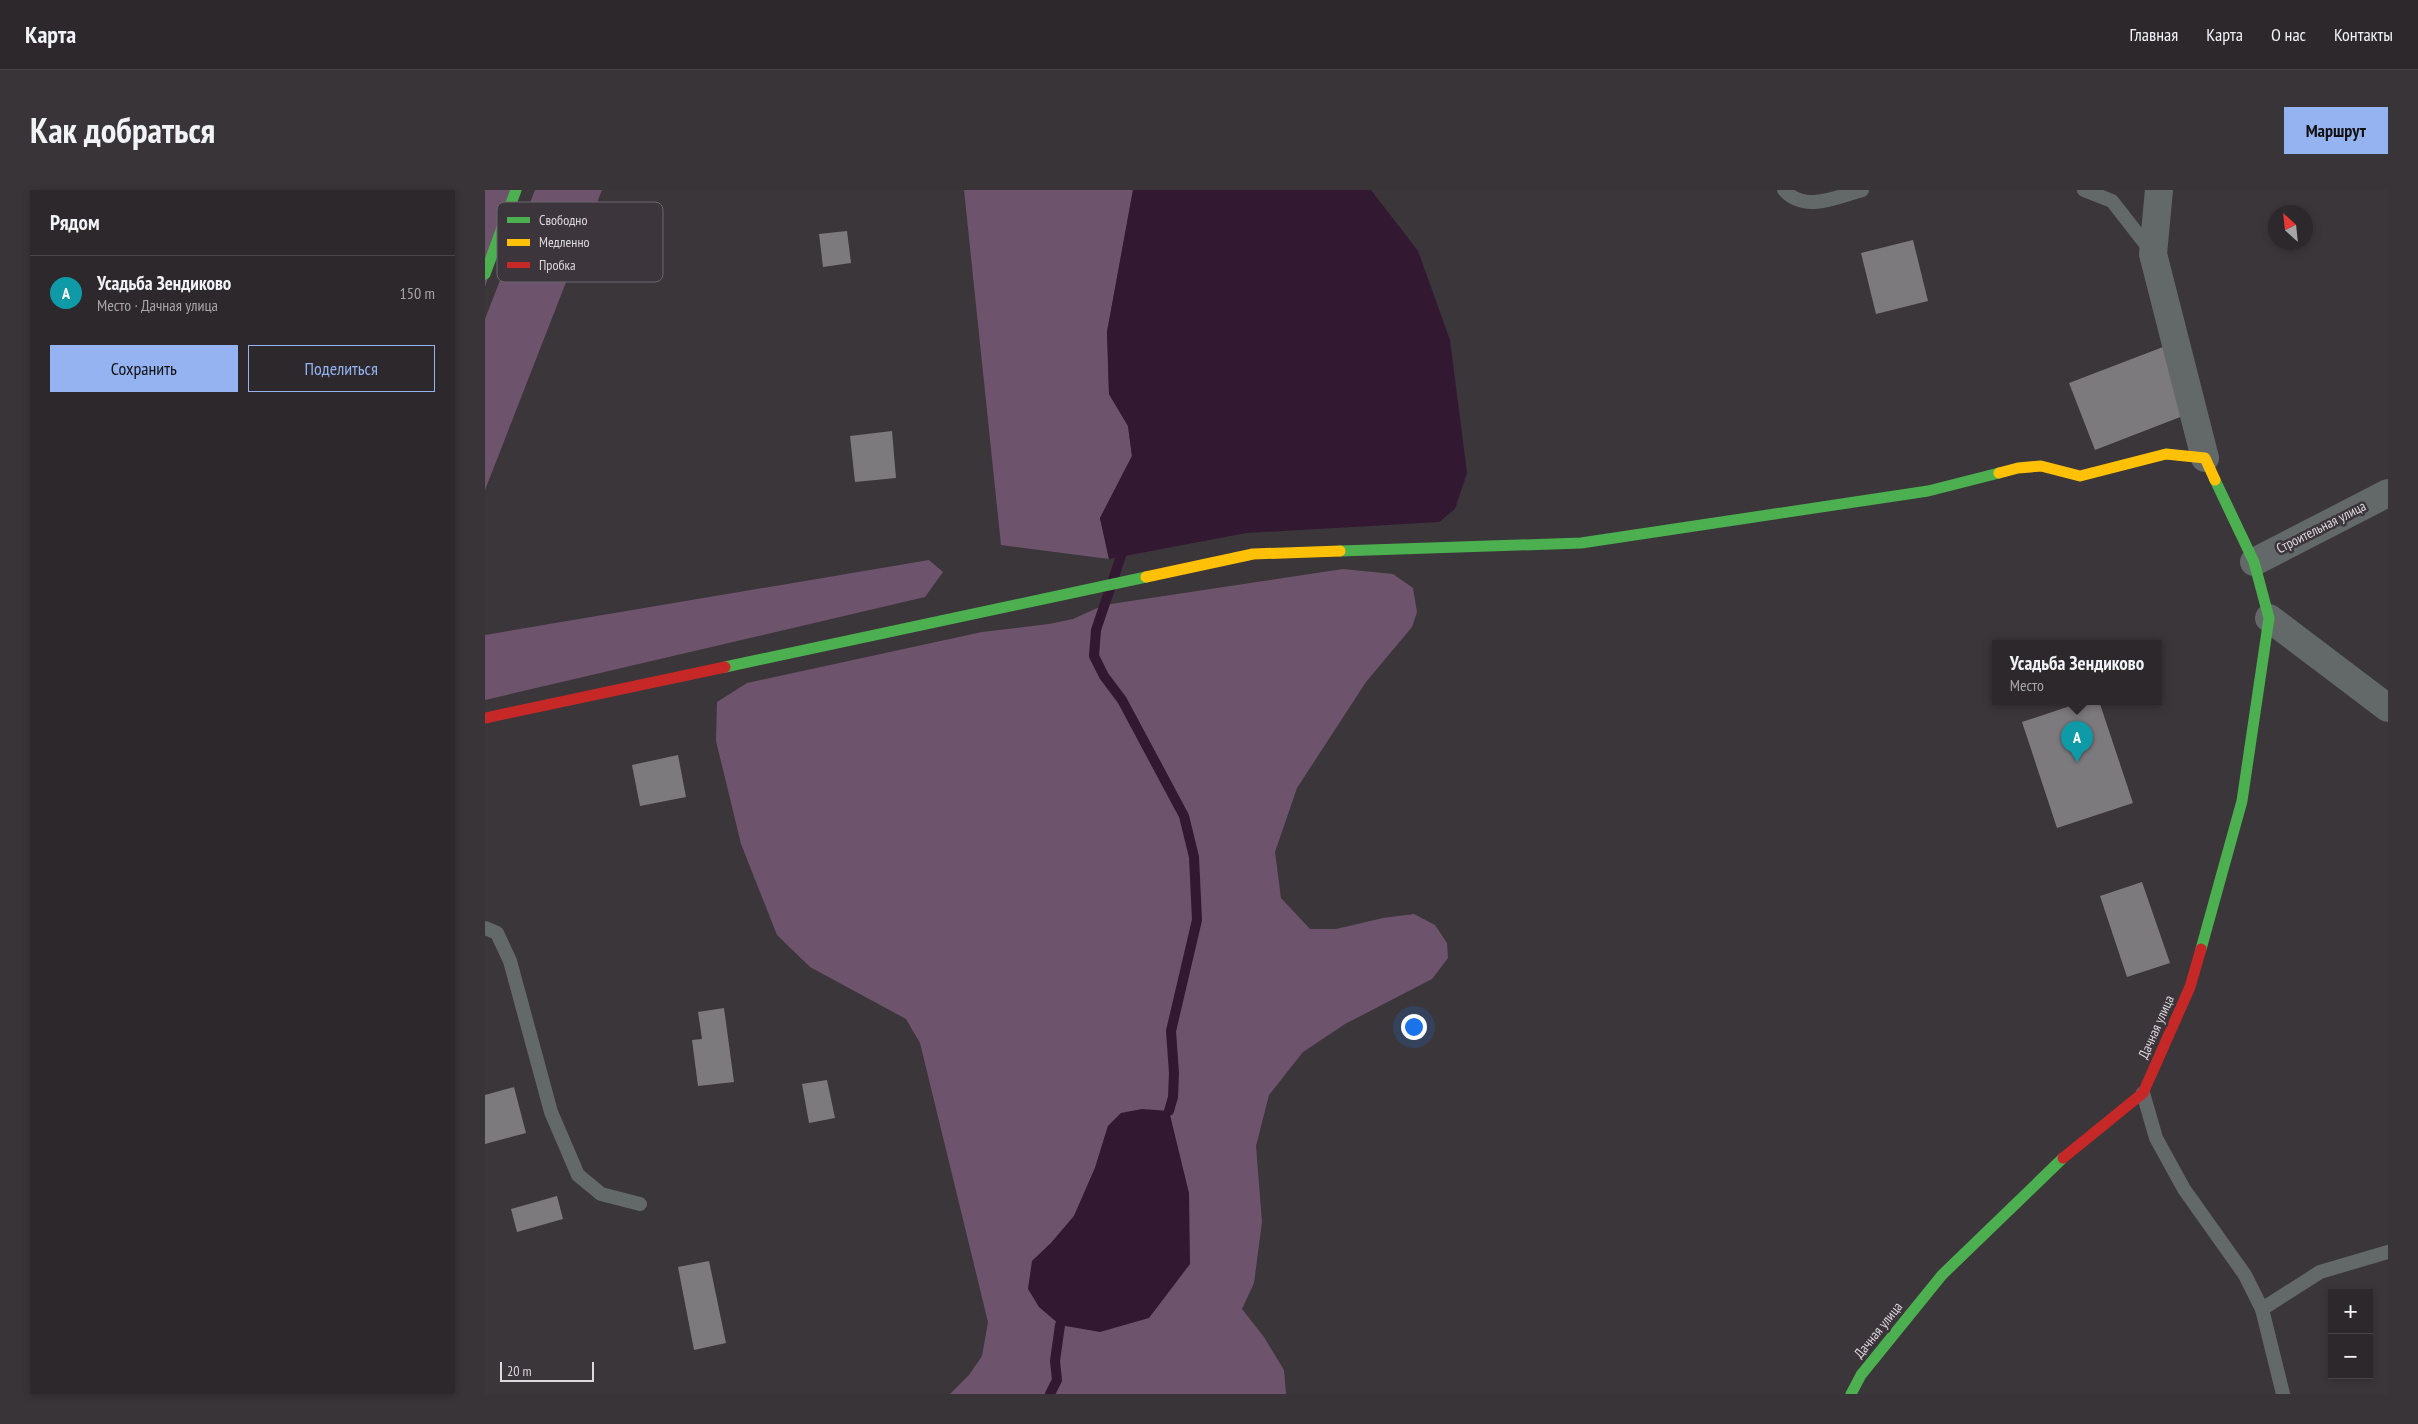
<!DOCTYPE html>
<html lang="ru">
<head>
<meta charset="utf-8">
<style>
  :root { --surface:#2c282c; --page:#383438; --text:#f1f3f6; --muted:#a6a6a9; --line:#484448; --accent:#95b2f1 }
  body { margin:0; font-family:"PT Sans Narrow",sans-serif; background:var(--page); color:var(--text) }
  .controls { position:absolute; right:15px; bottom:15px; display:grid; overflow:hidden; border-radius:0px; box-shadow:0 2px 8px #0003 }
  .controls button { width:45px; height:45px; display:grid; place-items:center; padding:0; border:0; border-bottom:1px solid var(--line); background:var(--surface); color:var(--text); font:25px sans-serif }
  .compass { position:absolute; left:1783px; top:15px; width:45px; height:45px; border-radius:50%; background:var(--surface); box-shadow:0 2px 8px #0003; rotate:333deg }
  .scale { position:absolute; left:15px; bottom:12px; width:94px; box-sizing:border-box; padding-left:5px; border:2px solid #ddd9dd; border-top:0; font-size:14px; line-height:18px; white-space:nowrap; color:#ddd9dd; -webkit-text-stroke:4px #3c353b; paint-order:stroke }
  .you { position:absolute; left:928px; top:836px; width:18px; height:18px; margin:-12px; border:4px solid #fff; border-radius:50%; background:#1a73e8; box-shadow:0 0 0 8px #1a73e833 }
  .badge { display:grid; place-items:center; width:32px; height:32px; border-radius:50%; background:var(--accent); color:#fff; font-size:16px; font-weight:700 }
  .pin { position:absolute; translate:-50% -41px; filter:drop-shadow(0 1px 2px #0008) }
  .pin::after { content:''; position:absolute; top:26px; width:18px; height:15px; background:inherit; clip-path:polygon(0 0,100% 0,50% 100%) }
  .popup { position:absolute; left:1507px; top:450px; width:170px; height:65px; box-sizing:border-box; display:grid; place-content:center; border-radius:0px; background:var(--surface); filter:drop-shadow(0 1px 4px #0005); font-size:16px; white-space:nowrap; color:var(--muted) }
  .popup b { font-size:19px; color:var(--text) }
  .popup::after { content:''; position:absolute; left:50%; top:100%; margin-left:-10px; border:10px solid transparent; border-top-color:var(--surface) }
  .list { margin:0; padding:0; list-style:none }
  h2 { display:flex; justify-content:space-between; align-items:center; height:65px; margin:0; padding:0 20px; font-size:21px }
  h2 small { font-size:16px; font-weight:400; color:var(--muted) }
  .list li { display:grid; grid-template-columns:32px 1fr auto; gap:15px; align-items:center; box-sizing:border-box; height:75px; padding:0 20px; border-top:1px solid var(--line) }
  .list b { display:block; font-size:19px; white-space:nowrap }
  .list p { margin:0; font-size:16px; white-space:nowrap; color:var(--muted) }
  .list em { font-size:16px; font-style:normal; color:var(--muted) }
  .actions { display:flex; gap:10px; padding:15px 20px }
  .actions a { flex:1; padding:11px 0; border:1px solid var(--accent); border-radius:0px; text-align:center; font-size:18px; color:var(--accent) }
  .actions .main { background:var(--accent); color:#111 }
  .map { position:relative; flex:none; width:1903px; height:1204px; overflow:hidden; border-radius:0px }
  header { display:flex; align-items:center; gap:30px; box-sizing:border-box; height:70px; padding:0 25px; background:var(--surface); border-bottom:1px solid var(--line) }
  header strong { font-size:24px }
  nav { display:flex; gap:28px; margin-inline-start:auto; font-size:18px }
  .intro { display:flex; align-items:center; justify-content:space-between; box-sizing:border-box; height:120px; padding:0 30px }
  h1 { margin:0; font-size:35px }
  .button { padding:12px 22px; border-radius:0px; background:var(--accent); color:#111; font-size:18px; font-weight:700 }
  main { display:flex; gap:30px; padding:0 30px }
  aside { flex:1; background:var(--surface); border-radius:0px; box-shadow:0 2px 8px #0003 }
  .map>svg:first-child { display:block }
</style>
</head>
<body>
<header>
<strong>Карта</strong>
<nav><a>Главная</a><a>Карта</a><a>О нас</a><a>Контакты</a></nav>
</header>
<div class="intro"><h1>Как добраться</h1><a class="button">Маршрут</a></div>
<main>
<aside>
<h2>Рядом<small></small></h2>
<ul class="list">
<li><span class="badge" style="background:#0f9aa8">A</span><div><b>Усадьба Зендиково</b><p>Место · Дачная улица</p></div><em>150 m</em></li>
</ul>
<div class="actions"><a class="main">Сохранить</a><a>Поделиться</a></div>
</aside>
<div class="map">
<svg width="1903" height="1204" viewBox="0 0 1903 1204">
  <rect width="100%" height="100%" fill="#3b363a"/>
  <g fill="#6e536c" fill-rule="evenodd">
    <polygon points="0,0 32,0 0,97"/>
    <polygon points="50,0 117,0 0,300 0,129"/>
    <polygon points="479,0 648,0 622,142 624,204 643,236 647,266 615,328 624,369 516,355"/>
    <polygon points="444,370 458,382 440,407 0,510 0,445"/>
    <path d="M858,379L908,384L928,398L932,422L927,437L881,492L812,598L790,662L796,708L825,739H851L898,728L929,724L950,735L962,753L963,768L947,789L860,834L818,862L784,905L771,956L777,1032L769,1093L757,1119L779,1147L799,1180L801,1204H465L484,1185L497,1166L503,1132L435,853L421,829L325,777L292,745L256,654L231,551L232,512L262,493L497,442L564,434L588,429L619,415ZM636,923L554,1117L547,1071L566,1053L589,1026L610,978L623,936Z"/>
  </g>
  <g fill="#321831">
    <polygon points="648,0 886,0 933,61 965,150 982,283 970,319 954,332 761,343 624,369 615,328 647,266 643,236 624,204 622,142"/>
    <polygon points="657,919 684,921 704,1003 705,1074 664,1128 615,1142 575,1135 554,1117 543,1099 547,1071 566,1053 589,1026 610,978 623,936 636,923"/>
  </g>
  <g fill="none" stroke-linecap="round" stroke-linejoin="round">
    <g stroke="#321831" stroke-width="10">
      <polyline points="636,366 611,440 609,466 619,486 637,510 699,626 709,667 712,730 686,841 689,883 688,907 684,921"/>
      <polyline points="565,1204 572,1190 570,1171 575,1135"/>
    </g>
  </g>
  <g fill="#7d7a7d">
    <polygon points="362,41 366,73 338,77 334,44"/>
    <polygon points="1428,50 1443,111 1391,124 1376,63"/>
    <polygon points="1678,157 1703,224 1610,260 1584,193"/>
    <polygon points="407,241 411,288 370,292 365,246"/>
    <polygon points="1600,511 1614,511 1648,613 1572,638 1537,532"/>
    <polygon points="193,565 201,607 155,616 147,575"/>
    <polygon points="1657,692 1685,773 1642,787 1615,706"/>
    <polygon points="239,818 249,892 213,896 207,850 217,849 213,822"/>
    <polygon points="342,890 350,928 324,933 317,894"/>
    <polygon points="29,897 41,943 0,954 0,905"/>
    <polygon points="72,1006 78,1029 32,1042 26,1019"/>
    <polygon points="224,1071 241,1153 209,1160 193,1077"/>
  </g>
  <g fill="none" stroke-linecap="round" stroke-linejoin="round">
    <g stroke="#636968" stroke-width="14">
      <path d="M1299,0C1319,23 1352,7 1377,0"/>
      <polyline points="1599,0 1627,11 1666,61"/>
      <polyline points="0,738 12,743 25,771 66,922 93,985 116,1004 155,1014"/>
      <polyline points="1658,903 1671,948 1699,999 1760,1085 1777,1119 1798,1204"/>
      <polyline points="1777,1119 1835,1082 1903,1062"/>
    </g>
    <g stroke="#636968" stroke-width="28">
      <polyline points="1674,0 1668,64 1720,268"/>
      <polyline points="1769,372 1903,303"/>
      <polyline points="1784,428 1903,518"/>
    </g>
    <g stroke="#4caf50" stroke-width="11">
      <polyline points="0,84 31,0"/>
      <polyline points="855,361 1096,353 1443,301 1514,283"/>
      <polyline points="240,477 661,387"/>
      <polyline points="1716,759 1757,611 1784,428 1769,372 1730,290"/>
      <polyline points="1366,1204 1376,1185 1457,1085 1578,968"/>
    </g>
    <g stroke="#ffc107" stroke-width="11">
      <polyline points="1514,283 1533,278 1556,276 1595,286 1681,264 1720,268 1730,290"/>
      <polyline points="661,387 768,364 855,361"/>
    </g>
    <g stroke="#c62828" stroke-width="11">
      <polyline points="0,528 240,477"/>
      <polyline points="1578,968 1658,903 1705,797 1716,759"/>
    </g>
  </g>
  <g text-anchor="middle" stroke-width="5" stroke-linejoin="round" paint-order="stroke">
    <g font-size="14" fill="#ddd9dd" stroke="#3c353b">
      <text transform="translate(1836 337) rotate(-27)" y="5">Строительная улица</text>
      <text transform="translate(1671 837) rotate(-66)" y="5">Дачная улица</text>
      <text transform="translate(1393 1140) rotate(-51)" y="5">Дачная улица</text>
    </g>
  </g>
  <rect x="12" y="12" width="166" height="80" rx="8" fill="#3c353b" stroke="#6c666c" stroke-width="1"/>
  <rect x="22" y="27" width="23" height="6" fill="#4caf50"/>
  <rect x="22" y="49" width="23" height="7" fill="#ffc107"/>
  <rect x="22" y="72" width="23" height="6" fill="#c62828"/>
  <g font-size="14" fill="#ddd9dd">
    <text x="54" y="35">Свободно</text>
    <text x="54" y="57">Медленно</text>
    <text x="54" y="80">Пробка</text>
  </g>
</svg>
<div class="controls">
<button>+</button>
<button>−</button>
</div>
<svg class="compass" viewBox="-18 -18 36 36"><path d="M0-13l5 13h-10z" fill="#e53935"/><path d="M0 13l5-13h-10z" fill="#a6a6a9"/></svg>
<div class="scale">20 m</div>
<div class="you"></div>
<div class="pin badge" style="left:1592px;top:572px;background:#0f9aa8">A</div>
<div class="popup"><b>Усадьба Зендиково</b>Место</div>
</div>
</main>
</body>
</html>
